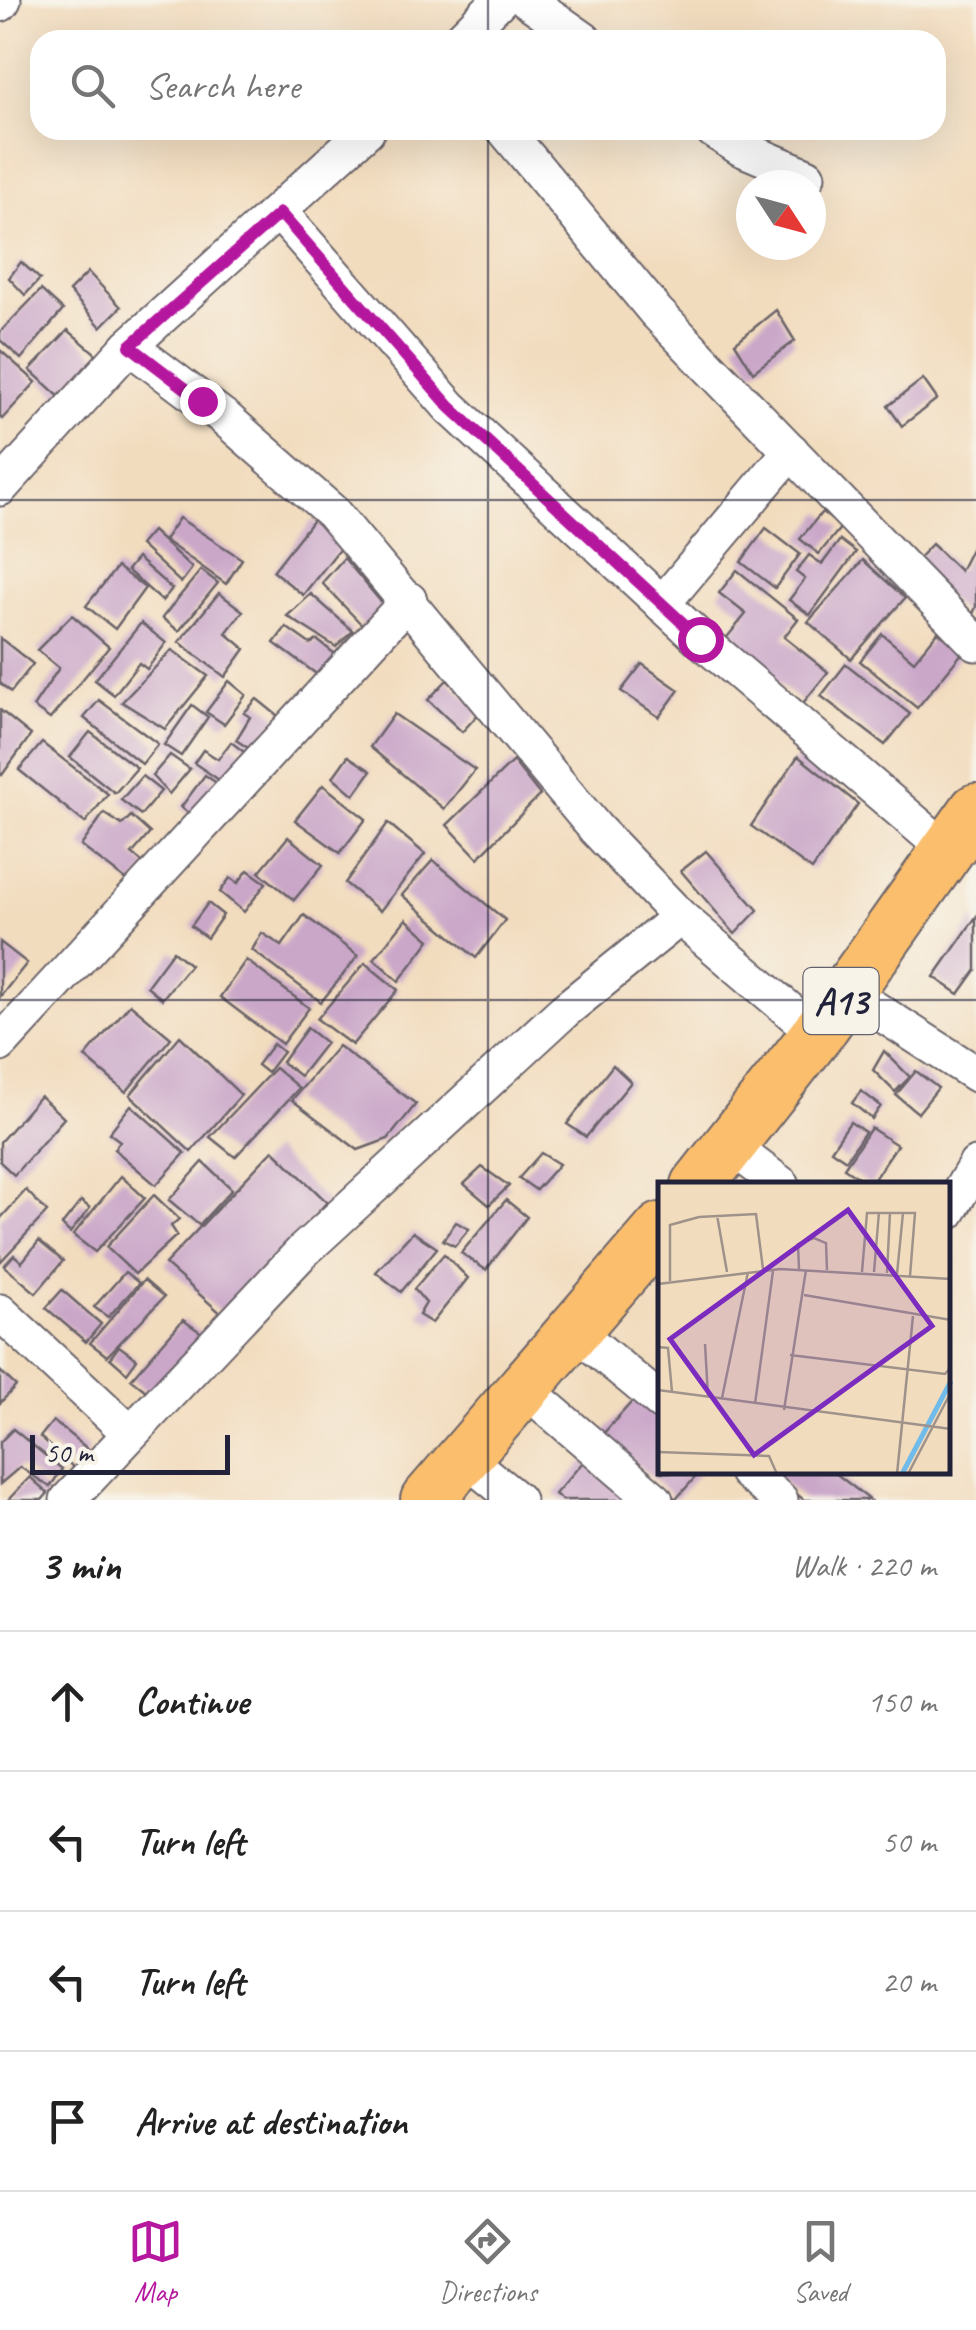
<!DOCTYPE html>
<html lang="en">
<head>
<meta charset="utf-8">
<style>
  :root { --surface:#fff; --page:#f2f2f2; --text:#222; --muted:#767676; --line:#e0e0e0; --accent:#b5179e }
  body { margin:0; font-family:Caveat,sans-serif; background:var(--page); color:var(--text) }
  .compass { position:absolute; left:736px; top:170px; width:90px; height:90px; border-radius:50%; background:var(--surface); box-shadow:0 10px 40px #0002; rotate:126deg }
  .scale { position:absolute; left:30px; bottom:25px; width:200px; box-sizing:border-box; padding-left:10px; border:5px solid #22223b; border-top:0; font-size:28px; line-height:35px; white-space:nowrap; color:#22223b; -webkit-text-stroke:8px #f7f3e8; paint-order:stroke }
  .stop { position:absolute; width:30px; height:30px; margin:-22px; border:8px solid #b5179e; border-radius:50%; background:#fff }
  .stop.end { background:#b5179e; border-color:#fff; box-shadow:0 2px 10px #0008 }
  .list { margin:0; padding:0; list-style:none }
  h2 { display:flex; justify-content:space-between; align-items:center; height:130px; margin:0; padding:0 40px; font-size:42px }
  h2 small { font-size:32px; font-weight:400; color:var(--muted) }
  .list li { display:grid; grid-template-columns:65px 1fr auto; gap:30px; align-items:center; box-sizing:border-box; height:140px; padding:0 40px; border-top:2px solid var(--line) }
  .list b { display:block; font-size:38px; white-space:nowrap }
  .list em { font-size:32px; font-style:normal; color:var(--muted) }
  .icon { flex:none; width:55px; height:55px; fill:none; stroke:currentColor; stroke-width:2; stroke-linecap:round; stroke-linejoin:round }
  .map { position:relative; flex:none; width:976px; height:1500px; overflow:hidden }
  .search { position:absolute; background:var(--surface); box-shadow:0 10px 40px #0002; left:30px; right:30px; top:30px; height:110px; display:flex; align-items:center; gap:25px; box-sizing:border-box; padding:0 35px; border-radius:30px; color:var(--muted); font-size:38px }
  .sheet { height:690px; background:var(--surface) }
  nav { display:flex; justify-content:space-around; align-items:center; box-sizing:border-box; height:140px; border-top:2px solid var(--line); background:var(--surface); font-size:28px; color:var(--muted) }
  nav a { display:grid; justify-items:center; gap:5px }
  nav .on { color:var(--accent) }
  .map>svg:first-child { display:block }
</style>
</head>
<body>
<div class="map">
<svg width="976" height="1500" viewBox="0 0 976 1500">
  <rect width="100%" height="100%" fill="#f7f3e8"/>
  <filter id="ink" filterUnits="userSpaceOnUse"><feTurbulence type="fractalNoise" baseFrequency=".01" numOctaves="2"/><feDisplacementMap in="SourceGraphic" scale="20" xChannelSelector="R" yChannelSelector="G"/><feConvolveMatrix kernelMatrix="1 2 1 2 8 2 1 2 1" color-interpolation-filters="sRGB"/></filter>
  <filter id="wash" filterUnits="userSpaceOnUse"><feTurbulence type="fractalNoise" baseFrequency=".0048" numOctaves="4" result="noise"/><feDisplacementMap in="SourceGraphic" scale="40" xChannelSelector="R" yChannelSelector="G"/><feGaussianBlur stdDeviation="2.25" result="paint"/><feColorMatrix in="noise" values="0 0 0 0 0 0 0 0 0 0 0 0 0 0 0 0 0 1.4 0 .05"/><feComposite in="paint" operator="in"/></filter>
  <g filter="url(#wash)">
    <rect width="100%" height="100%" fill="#f2dcbe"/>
    <g id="blocks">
      <g fill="#caa7c9">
        <polygon points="21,262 40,279 25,295 9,278"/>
        <polygon points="88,272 121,307 101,327 69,291"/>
        <polygon points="41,290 63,310 21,359 0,340 0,332"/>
        <polygon points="776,310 795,341 753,372 735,343"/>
        <polygon points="68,330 103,360 65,402 30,370"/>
        <polygon points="0,350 36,382 2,419 0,417"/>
        <polygon points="923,379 937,399 902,426 888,406"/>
        <polygon points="822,512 841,527 819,554 800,539"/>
        <polygon points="179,518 242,559 226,584 164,540"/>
        <polygon points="313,520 345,542 303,595 273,571"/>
        <polygon points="766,528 800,554 775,588 741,562"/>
        <polygon points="152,531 192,568 181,583 140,545"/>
        <polygon points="840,540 856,552 810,615 789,600 805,579 796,572 809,555 822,564"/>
        <polygon points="932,544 960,571 973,545 976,547 976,607 970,620 913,564"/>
        <polygon points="137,558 172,589 162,601 127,570"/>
        <polygon points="344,558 386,608 366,629 322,583"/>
        <polygon points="863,560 905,598 851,659 808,622"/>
        <polygon points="117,567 145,588 115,629 86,606"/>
        <polygon points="201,570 218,583 179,631 162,618"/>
        <polygon points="737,570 798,619 784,637 828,672 803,703 724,641 746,614 719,593"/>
        <polygon points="219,593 243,611 226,633 245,649 225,677 179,642"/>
        <polygon points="311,594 353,631 336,647 287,616"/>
        <polygon points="72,615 109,647 50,719 33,707 59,668 37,650"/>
        <polygon points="141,623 166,643 147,669 139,663 114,695 95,680"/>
        <polygon points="286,627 310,644 317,640 344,661 326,681 274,643"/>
        <polygon points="938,632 963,652 917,708 860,661 882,634 914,661"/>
        <polygon points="0,638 33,664 11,692 0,683"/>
        <polygon points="172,650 208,676 165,729 122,702"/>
        <polygon points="642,664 679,690 659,717 621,691"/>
        <polygon points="846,664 910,714 885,745 821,696"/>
        <polygon points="447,680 481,711 462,732 428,700"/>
        <polygon points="229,681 246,695 224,724 206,712"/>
        <polygon points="257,699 278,716 253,751 236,740 250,717 244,713"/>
        <polygon points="99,700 158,744 142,764 84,718"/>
        <polygon points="192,705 208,717 181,756 164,745"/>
        <polygon points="0,710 31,735 2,775 0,773"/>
        <polygon points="394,714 475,770 444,809 370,747"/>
        <polygon points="90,732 137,768 115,793 70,757"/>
        <polygon points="231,742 248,755 225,784 194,763 203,750 218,759"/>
        <polygon points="42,743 108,794 85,823 19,770"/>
        <polygon points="170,755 190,769 169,794 152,776"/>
        <polygon points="348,756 371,771 354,795 333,777"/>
        <polygon points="798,756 858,804 812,870 751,826"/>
        <polygon points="513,761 540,795 478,858 447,825"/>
        <polygon points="205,775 221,786 194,818 181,807"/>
        <polygon points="142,776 161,791 141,815 121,800"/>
        <polygon points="323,785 366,819 340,853 295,820"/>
        <polygon points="104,813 122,825 131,816 150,833 132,854 148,867 134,886 81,846"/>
        <polygon points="388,823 425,854 380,911 345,883"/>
        <polygon points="288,837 323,865 294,900 259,872"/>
        <polygon points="706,851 758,910 735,934 681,871"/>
        <polygon points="433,860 505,920 476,958 402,895"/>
        <polygon points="248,870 266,883 244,912 220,892 230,878 238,883"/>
        <polygon points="208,903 223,915 207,938 191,926"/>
        <polygon points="304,915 358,956 321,1002 252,950 262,933 282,946"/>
        <polygon points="976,917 976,970 959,994 934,977"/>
        <polygon points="406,919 430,940 399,981 374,959"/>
        <polygon points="0,942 27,963 0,997"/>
        <polygon points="173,951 190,965 162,999 147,986"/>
        <polygon points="246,960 309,1008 282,1044 220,997"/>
        <polygon points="365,963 398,990 352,1045 317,1019"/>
        <polygon points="130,1004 171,1038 126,1092 85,1057"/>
        <polygon points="307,1028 326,1043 300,1076 282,1062"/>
        <polygon points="180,1036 241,1095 191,1152 130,1095"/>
        <polygon points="273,1044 283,1052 267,1073 257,1065"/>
        <polygon points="338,1046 416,1104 388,1139 358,1150 292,1100"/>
        <polygon points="884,1051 910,1077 895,1092 873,1070"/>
        <polygon points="613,1065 631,1082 586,1137 567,1124"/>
        <polygon points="275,1068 299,1088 235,1157 210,1137"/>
        <polygon points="916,1071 938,1088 918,1113 896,1095"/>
        <polygon points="861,1091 881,1106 872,1119 852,1103"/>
        <polygon points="40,1096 64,1118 14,1175 0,1162 0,1142"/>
        <polygon points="131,1105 185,1153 156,1185 114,1149 120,1141 109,1133"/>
        <polygon points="850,1122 865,1132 846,1160 831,1150"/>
        <polygon points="871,1128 897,1145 870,1185 844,1168"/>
        <polygon points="273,1150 327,1202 224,1316 165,1264"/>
        <polygon points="541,1153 559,1164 536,1190 519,1178"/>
        <polygon points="203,1162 232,1189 199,1225 169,1200"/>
        <polygon points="482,1167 509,1186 489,1205 464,1184"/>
        <polygon points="121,1176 145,1198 95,1252 73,1235"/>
        <polygon points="26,1190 47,1212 0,1262 0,1219"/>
        <polygon points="154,1195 179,1219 171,1226 177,1235 135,1274 106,1247"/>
        <polygon points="506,1200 527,1217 486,1270 461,1253"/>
        <polygon points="81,1201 90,1208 70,1233 62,1225"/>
        <polygon points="456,1222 469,1229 455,1246 443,1240"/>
        <polygon points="413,1232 437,1248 401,1292 376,1272"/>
        <polygon points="39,1241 63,1261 36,1293 4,1266 14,1255 22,1262"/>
        <polygon points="444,1254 468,1278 432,1323 419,1315 426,1303 414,1289"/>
        <polygon points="125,1272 139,1283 108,1317 94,1307"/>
        <polygon points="144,1280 164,1297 107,1356 90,1343"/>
        <polygon points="62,1290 101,1324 86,1342 46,1308"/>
        <polygon points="183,1320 206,1336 151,1395 131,1379"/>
        <polygon points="119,1346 137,1359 127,1373 110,1358"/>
        <polygon points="0,1371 16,1386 0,1403"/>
        <polygon points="638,1395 661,1415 661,1472 700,1472 676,1499 603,1434"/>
        <polygon points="53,1421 89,1450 74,1468 40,1437"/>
        <polygon points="13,1429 62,1469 50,1487 20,1467 0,1484 0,1442"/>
        <polygon points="584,1461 628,1500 562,1500 555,1494"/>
        <polygon points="770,1472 834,1472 870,1500 804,1500"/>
        <polygon points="30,1477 48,1493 42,1500 8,1500"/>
      </g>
    </g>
  </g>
  <g filter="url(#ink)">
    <use href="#blocks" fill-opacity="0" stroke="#6b6369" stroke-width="2.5"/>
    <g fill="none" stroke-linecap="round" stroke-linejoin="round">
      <defs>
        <g id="minor">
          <polyline points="527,0 584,40"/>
          <polyline points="0,4 3,0"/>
          <polyline points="460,40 500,0"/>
          <polyline points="505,130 656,312 976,643"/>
          <polyline points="713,130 741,148 807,176"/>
          <polyline points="280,213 450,407 700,639 948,851"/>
          <polyline points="129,346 226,419 332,512 596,829 680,917 817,1034"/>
          <polyline points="0,488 129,346 367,130"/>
          <polyline points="662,604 791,451"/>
          <polyline points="848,992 976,1074"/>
          <polyline points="0,1044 409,600"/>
          <polyline points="729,1145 782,1185"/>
          <polyline points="948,1212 976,1165"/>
          <polyline points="0,1312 130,1433"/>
          <polyline points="574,1330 661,1402"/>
          <polyline points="524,1388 655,1500"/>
          <polyline points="464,1457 517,1500"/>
          <polyline points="747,1472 780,1500"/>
          <polyline points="68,1500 303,1251 564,1011 680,917"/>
        </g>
        <g id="highway">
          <polyline points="698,1185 817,1034 976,810"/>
          <polyline points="427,1500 661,1229"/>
        </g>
      </defs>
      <use href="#minor" stroke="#6b6369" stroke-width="39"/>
      <use href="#highway" stroke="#6b6369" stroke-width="56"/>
      <use href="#minor" stroke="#fff" stroke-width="35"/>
      <use href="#highway" stroke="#fabe6d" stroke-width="52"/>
    </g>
  </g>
  <g fill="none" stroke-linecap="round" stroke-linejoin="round" filter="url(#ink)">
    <polyline stroke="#b5179e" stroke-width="12" points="202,401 130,346 280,213 450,407 700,639"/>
  </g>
  <path fill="none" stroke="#22223b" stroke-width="2.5" stroke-opacity="0.55" d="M488,0V40M488,130V1500M0,500H976M0,1000H976"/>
  <g text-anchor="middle" stroke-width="9" stroke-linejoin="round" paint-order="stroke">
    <rect fill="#f7f3e8" stroke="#62616f" stroke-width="2.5" x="803.5" y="968" width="75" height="66" rx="8"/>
    <g font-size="38" font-weight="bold" fill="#22223b">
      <text x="841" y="1014">A13</text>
    </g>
  </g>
  <g transform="translate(658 1182)">
    <rect width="292" height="292" fill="#f2dcbe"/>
    <path fill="none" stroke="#71bbea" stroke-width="5" d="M244,292L293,199"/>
    <path fill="none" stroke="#9f928a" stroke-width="2.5" d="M59,33L69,90M141,87L140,62L156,56L168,61L169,88M204,90L209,31H257L252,94M216,90L221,30M229,91L232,30M239,92L245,31M12,99V43L41,35L98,32L105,87M0,102L122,87L293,97M146,113L293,138M47,162L50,214M0,165L10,166L14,210M132,173L287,192L293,185M0,208L293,247M64,216L90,90M97,222L115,89M126,228L148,88M0,270L111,274L119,292M239,292L255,134M250,292L293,210"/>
    <path fill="#7b2cbf" fill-opacity="0.15" stroke="#7b2cbf" stroke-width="5" d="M190,28L274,144L96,273L12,157Z"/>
    <rect width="292" height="292" fill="none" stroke="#22223b" stroke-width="5"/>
  </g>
</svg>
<svg class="compass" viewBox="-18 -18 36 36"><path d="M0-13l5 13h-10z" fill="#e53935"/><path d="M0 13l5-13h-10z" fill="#767676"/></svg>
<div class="scale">50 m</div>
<div class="stop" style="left:700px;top:639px"></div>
<div class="stop end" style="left:202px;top:401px"></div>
<div class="search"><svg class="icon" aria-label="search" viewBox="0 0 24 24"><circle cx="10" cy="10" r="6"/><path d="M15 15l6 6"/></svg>Search here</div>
</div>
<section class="sheet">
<h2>3 min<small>Walk · 220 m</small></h2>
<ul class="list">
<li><svg class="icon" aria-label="ahead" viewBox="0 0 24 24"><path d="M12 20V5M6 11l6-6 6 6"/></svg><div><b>Continue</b></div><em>150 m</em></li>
<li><svg class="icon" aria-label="left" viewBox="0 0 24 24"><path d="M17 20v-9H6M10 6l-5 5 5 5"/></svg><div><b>Turn left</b></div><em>50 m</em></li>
<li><svg class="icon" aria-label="left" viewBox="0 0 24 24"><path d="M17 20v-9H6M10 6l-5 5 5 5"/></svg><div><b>Turn left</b></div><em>20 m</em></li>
<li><svg class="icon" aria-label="arrive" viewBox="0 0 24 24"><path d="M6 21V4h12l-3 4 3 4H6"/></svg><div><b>Arrive at destination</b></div></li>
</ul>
</section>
<nav>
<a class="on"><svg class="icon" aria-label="map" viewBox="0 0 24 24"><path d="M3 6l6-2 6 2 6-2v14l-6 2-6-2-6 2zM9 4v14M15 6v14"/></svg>Map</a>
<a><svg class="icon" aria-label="directions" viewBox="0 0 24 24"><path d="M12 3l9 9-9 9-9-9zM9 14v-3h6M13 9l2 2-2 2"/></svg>Directions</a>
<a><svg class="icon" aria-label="saved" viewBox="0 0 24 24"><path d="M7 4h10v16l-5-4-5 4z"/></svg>Saved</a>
</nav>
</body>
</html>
